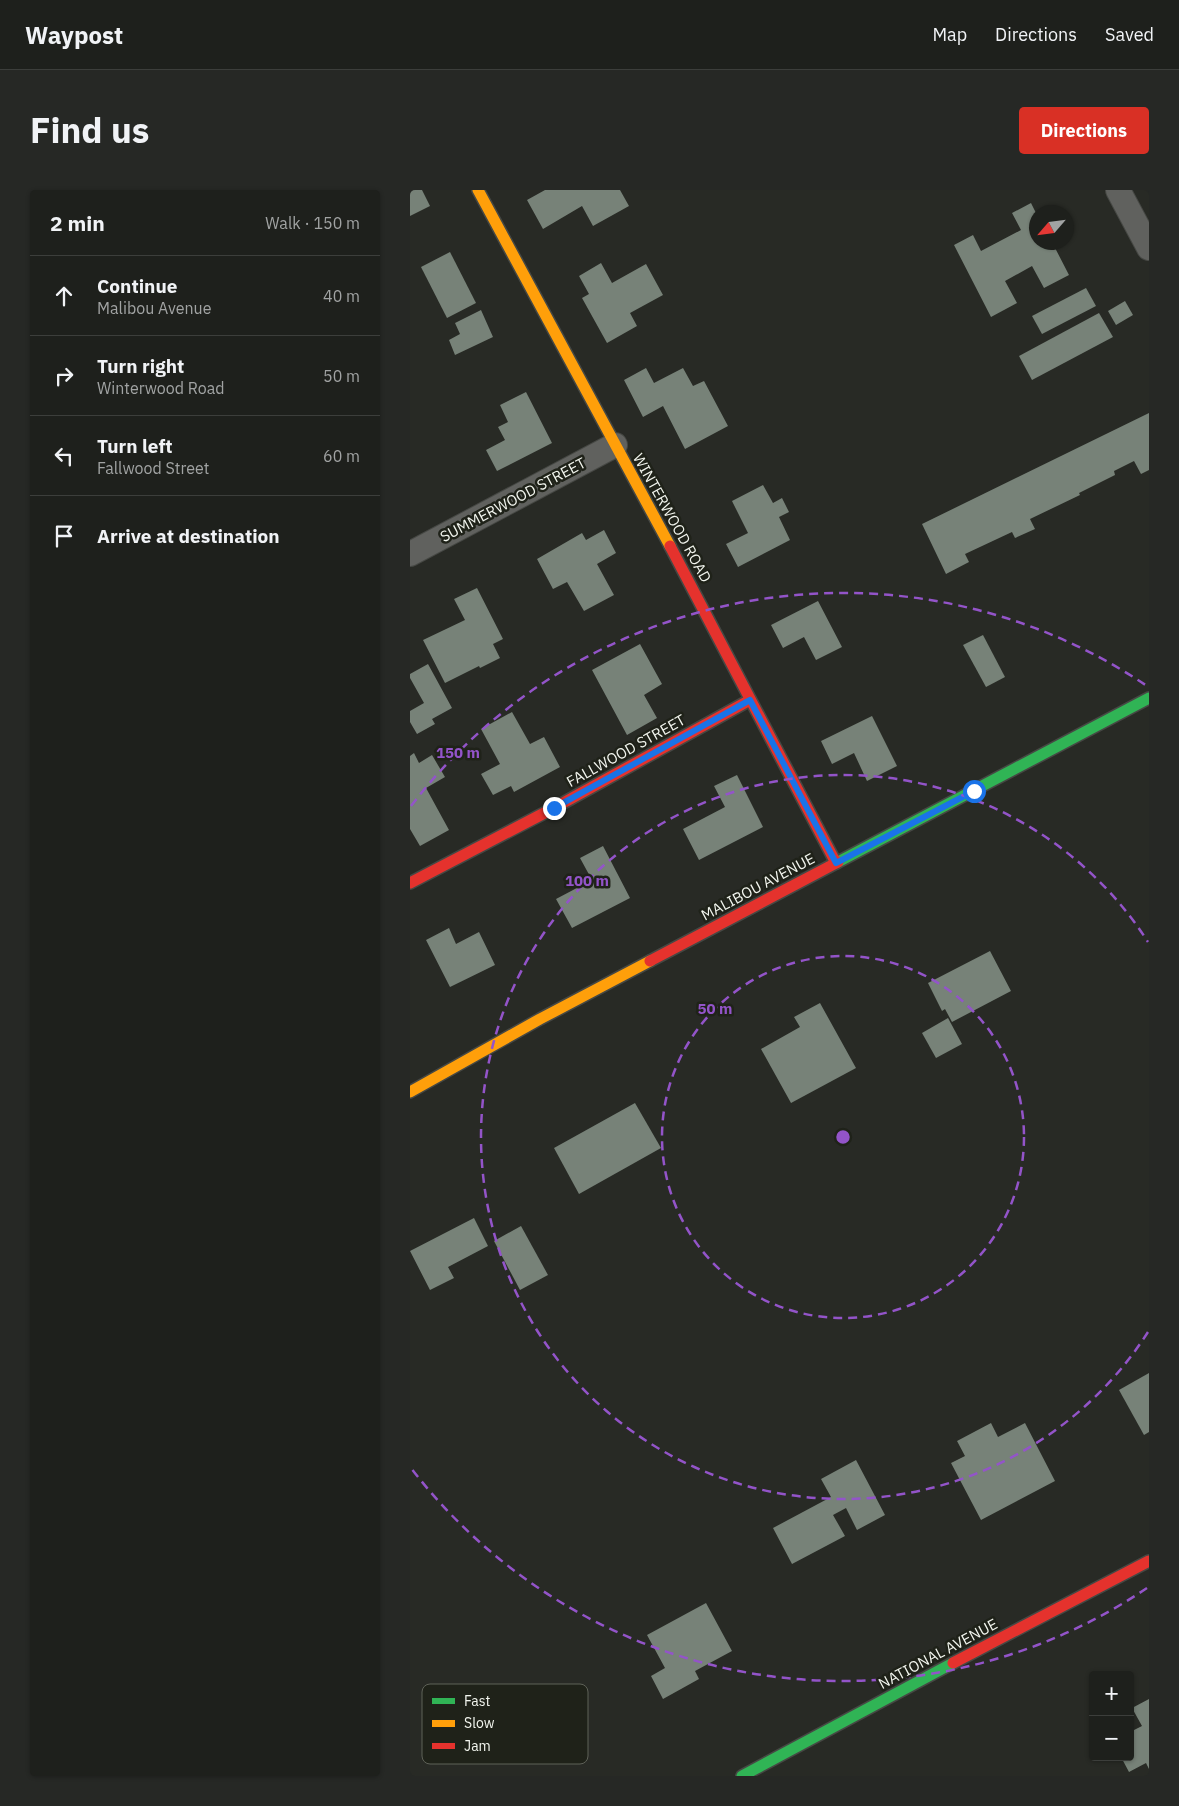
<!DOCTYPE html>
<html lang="en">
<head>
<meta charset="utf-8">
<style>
  :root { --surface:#1e201c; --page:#262825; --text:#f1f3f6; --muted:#a1a3a3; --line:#3c3e3b; --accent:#d93025 }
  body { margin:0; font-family:"IBM Plex Sans",sans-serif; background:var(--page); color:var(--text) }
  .controls { position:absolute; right:15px; bottom:15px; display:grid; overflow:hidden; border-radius:5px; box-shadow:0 1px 4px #0004 }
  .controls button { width:45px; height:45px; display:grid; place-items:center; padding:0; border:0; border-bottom:1px solid var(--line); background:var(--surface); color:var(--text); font:25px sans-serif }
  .compass { position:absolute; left:619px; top:15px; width:45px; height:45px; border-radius:50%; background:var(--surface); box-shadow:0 1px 4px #0004; rotate:242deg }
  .stop { position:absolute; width:15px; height:15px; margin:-11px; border:4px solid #1a73e8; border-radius:50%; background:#fff }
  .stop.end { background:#1a73e8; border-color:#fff; box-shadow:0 1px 5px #0008 }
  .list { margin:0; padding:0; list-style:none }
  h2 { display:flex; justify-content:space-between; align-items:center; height:65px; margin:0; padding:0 20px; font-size:21px }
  h2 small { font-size:16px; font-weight:400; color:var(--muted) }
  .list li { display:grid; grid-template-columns:32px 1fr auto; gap:15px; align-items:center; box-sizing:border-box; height:80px; padding:0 20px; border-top:1px solid var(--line) }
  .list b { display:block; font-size:19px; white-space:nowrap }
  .list p { margin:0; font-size:16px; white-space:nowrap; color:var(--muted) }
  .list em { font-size:16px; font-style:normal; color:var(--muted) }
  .icon { flex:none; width:28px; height:28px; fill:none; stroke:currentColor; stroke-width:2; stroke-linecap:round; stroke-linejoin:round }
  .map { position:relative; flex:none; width:739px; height:1586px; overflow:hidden; border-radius:5px }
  header { display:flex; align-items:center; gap:30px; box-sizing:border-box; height:70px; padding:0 25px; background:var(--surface); border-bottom:1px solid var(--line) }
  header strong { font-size:24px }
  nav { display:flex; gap:28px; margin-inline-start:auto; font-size:18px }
  .intro { display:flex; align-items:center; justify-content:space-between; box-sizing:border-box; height:120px; padding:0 30px }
  h1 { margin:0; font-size:35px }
  .button { padding:12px 22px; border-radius:5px; background:var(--accent); color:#fff; font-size:18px; font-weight:700 }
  main { display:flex; gap:30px; padding:0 30px }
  aside { flex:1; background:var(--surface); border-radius:5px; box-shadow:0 1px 4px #0004 }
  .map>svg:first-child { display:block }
</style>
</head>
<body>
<header>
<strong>Waypost</strong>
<nav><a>Map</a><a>Directions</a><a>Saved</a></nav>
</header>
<div class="intro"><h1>Find us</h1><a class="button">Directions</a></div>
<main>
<aside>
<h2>2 min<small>Walk · 150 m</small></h2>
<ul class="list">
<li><svg class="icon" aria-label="ahead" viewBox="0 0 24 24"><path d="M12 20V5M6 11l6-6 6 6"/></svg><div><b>Continue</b><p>Malibou Avenue</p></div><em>40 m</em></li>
<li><svg class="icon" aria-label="right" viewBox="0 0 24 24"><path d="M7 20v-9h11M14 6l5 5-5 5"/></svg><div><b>Turn right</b><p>Winterwood Road</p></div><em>50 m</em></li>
<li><svg class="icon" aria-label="left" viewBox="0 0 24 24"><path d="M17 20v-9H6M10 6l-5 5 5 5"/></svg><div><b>Turn left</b><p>Fallwood Street</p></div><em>60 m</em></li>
<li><svg class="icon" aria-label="arrive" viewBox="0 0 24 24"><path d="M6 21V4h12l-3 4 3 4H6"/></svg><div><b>Arrive at destination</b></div></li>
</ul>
</aside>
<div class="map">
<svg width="739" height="1586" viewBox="0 0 739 1586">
  <rect width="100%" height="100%" fill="#282a25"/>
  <g fill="#778278">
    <polygon points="0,0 12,0 20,16 0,26"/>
    <polygon points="135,0 210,0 219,16 183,36 172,16 133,39 117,10"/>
    <polygon points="621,13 626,23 626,52 642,52 659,85 634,98 622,76 595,91 607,113 581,127 544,55 563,45 571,61 611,40 602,23"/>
    <polygon points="40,62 66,113 37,128 11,77"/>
    <polygon points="191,73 202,93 236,74 253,105 220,123 227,136 197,153 172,108 179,104 169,86"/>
    <polygon points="676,98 686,116 632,144 622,126"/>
    <polygon points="715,111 723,125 706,135 698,121"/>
    <polygon points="71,120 83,147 45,165 39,150 50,144 45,133"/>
    <polygon points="689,123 703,147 622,190 609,166"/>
    <polygon points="236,178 244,193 273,178 283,196 294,191 318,236 275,259 253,216 233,227 214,190"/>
    <polygon points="116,202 142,253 87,281 76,260 95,250 88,237 98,232 90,215"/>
    <polygon points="739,223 739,280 731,284 724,271 704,281 705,285 669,303 670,305 620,329 625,339 605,348 602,342 555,364 559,372 536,384 512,334"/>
    <polygon points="353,295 363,313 372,308 379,322 369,327 380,350 328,377 316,354 338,343 322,311"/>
    <polygon points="194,340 206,363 187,374 204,405 174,421 157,392 143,399 127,369 172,343 176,350"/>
    <polygon points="67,398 93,449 83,454 90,468 70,478 69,476 35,493 13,450 55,430 44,409"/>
    <polygon points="408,411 432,457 406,470 394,447 373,458 361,435"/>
    <polygon points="573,445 595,487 576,497 553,455"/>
    <polygon points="230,454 252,494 234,505 247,528 217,545 182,480"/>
    <polygon points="18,474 42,518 22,529 25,534 7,544 0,532 0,521 14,513 0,488 0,484"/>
    <polygon points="102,522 120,554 134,547 150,577 104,602 101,596 83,605 71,584 90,574 71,539"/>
    <polygon points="462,526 487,576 457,591 444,563 422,574 411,551"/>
    <polygon points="4,563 9,573 22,565 35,587 16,598 39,640 10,656 0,639 0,566"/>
    <polygon points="327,585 353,637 289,670 273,639 315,617 304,596"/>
    <polygon points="193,656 220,708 162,738 146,709 182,690 170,668"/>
    <polygon points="39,738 46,754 69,742 85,775 40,797 16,750"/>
    <polygon points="580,761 601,801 542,832 535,819 532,821 518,793"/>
    <polygon points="410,813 446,878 381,913 351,859 390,837 384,827"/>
    <polygon points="538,828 552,854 526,868 512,843"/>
    <polygon points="225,913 251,958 169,1004 144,958"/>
    <polygon points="64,1028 78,1056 38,1077 44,1088 20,1100 0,1061"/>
    <polygon points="111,1036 138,1085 110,1100 84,1051"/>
    <polygon points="739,1183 739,1242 734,1245 709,1200"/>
    <polygon points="581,1233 588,1247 615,1233 645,1291 571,1330 541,1273 555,1266 547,1251"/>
    <polygon points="446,1270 475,1325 447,1340 436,1318 423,1325 435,1346 382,1374 363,1338 421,1307 411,1289"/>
    <polygon points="296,1413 322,1461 285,1481 289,1489 253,1509 241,1486 255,1478 237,1445"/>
    <polygon points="739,1509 739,1579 736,1573 719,1582 711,1567 720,1567 720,1542 732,1536 722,1518"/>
  </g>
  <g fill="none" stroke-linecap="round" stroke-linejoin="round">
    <defs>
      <g id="street">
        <polyline points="708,0 739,58"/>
        <polyline points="0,364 205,255"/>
      </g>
      <g id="fast">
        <polyline points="428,672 739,508"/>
        <polyline points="332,1586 543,1473"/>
      </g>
      <g id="slow">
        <polyline points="68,0 260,356"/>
        <polyline points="0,902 130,829 240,771"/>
      </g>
      <g id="jam">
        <polyline points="260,356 426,673"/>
        <polyline points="0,693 144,618 340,510"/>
        <polyline points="240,771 428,672"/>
        <polyline points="543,1473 739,1371"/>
      </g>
    </defs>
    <use href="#street" stroke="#464844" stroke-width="26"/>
    <use href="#fast" stroke="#464844" stroke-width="14"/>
    <use href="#slow" stroke="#464844" stroke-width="14"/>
    <use href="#jam" stroke="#464844" stroke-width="14"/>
    <use href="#street" stroke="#60615e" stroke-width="24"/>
    <use href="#fast" stroke="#30b455" stroke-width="11"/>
    <use href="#slow" stroke="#ff9f0a" stroke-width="11"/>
    <use href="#jam" stroke="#e5322d" stroke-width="11"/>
  </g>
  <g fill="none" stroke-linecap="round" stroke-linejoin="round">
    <polyline stroke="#1a73e8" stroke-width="6" points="144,618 340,510 426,673 564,601"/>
  </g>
  <g fill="none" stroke="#9354c9" stroke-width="2.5" stroke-dasharray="9 6">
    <circle cx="433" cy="947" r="181"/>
    <path d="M738 1142A362 362 0 1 1 738 752"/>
    <path d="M737 1398A544 544 0 0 1 1 1278M1 616A544 544 0 0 1 737 496"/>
  </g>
  <g text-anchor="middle" stroke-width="5" stroke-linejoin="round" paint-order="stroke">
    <g font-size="15" fill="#f3f6ef" stroke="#1f2219">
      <text transform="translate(103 310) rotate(-28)" y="5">SUMMERWOOD STREET</text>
      <text transform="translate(262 328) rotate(61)" y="5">WINTERWOOD ROAD</text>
      <text transform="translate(216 561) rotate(-29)" y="5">FALLWOOD STREET</text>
      <text transform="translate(348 697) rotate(-28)" y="5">MALIBOU AVENUE</text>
      <text transform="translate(528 1464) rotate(-28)" y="5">NATIONAL AVENUE</text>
    </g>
  </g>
  <rect x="12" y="1494" width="166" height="80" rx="8" fill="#1f2219" stroke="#5f6259" stroke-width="1"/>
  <rect x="22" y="1508" width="23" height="6" fill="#30b455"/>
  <rect x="22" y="1530" width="23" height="7" fill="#ff9f0a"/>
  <rect x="22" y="1553" width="23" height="6" fill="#e5322d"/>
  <g font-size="14" fill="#f3f6ef">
    <text x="54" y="1516">Fast</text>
    <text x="54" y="1538">Slow</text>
    <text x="54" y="1561">Jam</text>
  </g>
  <circle cx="433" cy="947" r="8" fill="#9354c9" stroke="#1f2219" stroke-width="2.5"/>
  <g font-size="15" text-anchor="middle" font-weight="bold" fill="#9354c9" stroke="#1f2219" stroke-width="5" stroke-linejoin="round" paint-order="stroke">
    <text x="48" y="568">150 m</text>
    <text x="177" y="696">100 m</text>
    <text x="305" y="824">50 m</text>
  </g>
</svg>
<div class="controls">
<button>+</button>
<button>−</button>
</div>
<svg class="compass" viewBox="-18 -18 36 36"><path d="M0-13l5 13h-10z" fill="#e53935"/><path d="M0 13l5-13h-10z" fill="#a1a3a3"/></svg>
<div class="stop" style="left:564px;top:601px"></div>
<div class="stop end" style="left:144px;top:618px"></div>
</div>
</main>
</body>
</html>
